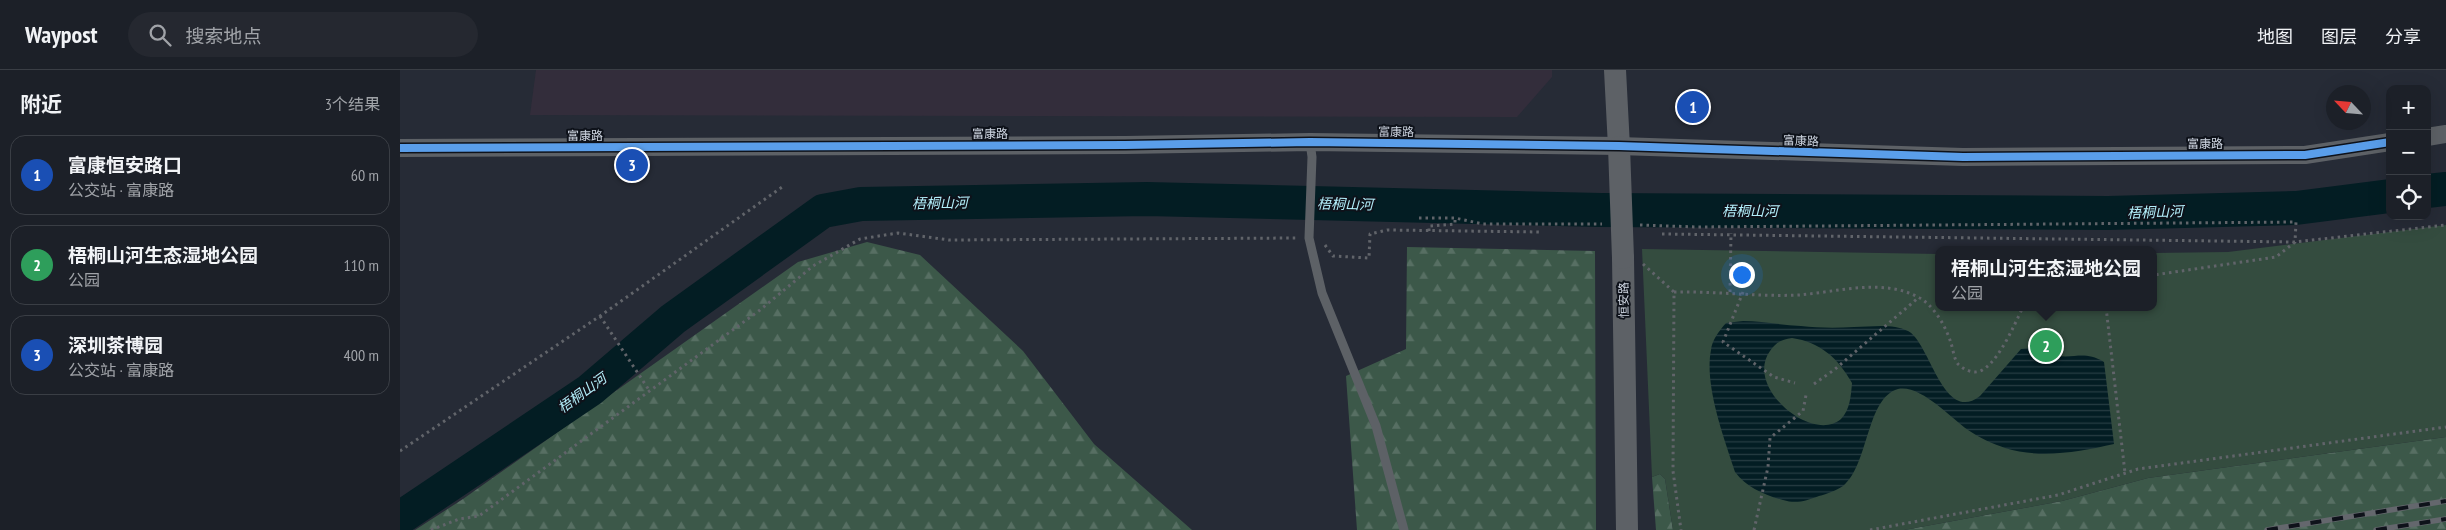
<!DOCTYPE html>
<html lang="zh">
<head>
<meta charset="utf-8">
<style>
  :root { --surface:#1c2028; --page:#252830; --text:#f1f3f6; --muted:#a0a3a8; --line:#3a3e45; --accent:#0b8043 }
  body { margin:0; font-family:"PT Sans Narrow","Noto Sans SC",sans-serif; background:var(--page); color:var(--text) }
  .controls { position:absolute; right:15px; top:15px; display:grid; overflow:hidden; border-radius:10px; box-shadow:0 5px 20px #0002 }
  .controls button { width:45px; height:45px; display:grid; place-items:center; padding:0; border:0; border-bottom:1px solid var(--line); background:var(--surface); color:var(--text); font:25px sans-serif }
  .compass { position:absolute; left:1926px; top:15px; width:45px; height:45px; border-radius:50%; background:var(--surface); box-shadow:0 5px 20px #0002; rotate:296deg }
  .you { position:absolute; left:1341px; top:204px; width:18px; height:18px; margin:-12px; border:4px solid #fff; border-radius:50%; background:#1a73e8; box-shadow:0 0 0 8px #1a73e833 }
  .badge { display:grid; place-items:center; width:32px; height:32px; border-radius:50%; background:var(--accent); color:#fff; font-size:16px; font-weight:700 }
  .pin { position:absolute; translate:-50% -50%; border:2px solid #fff; box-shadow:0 1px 5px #0006 }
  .popup { position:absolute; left:1535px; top:176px; width:222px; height:65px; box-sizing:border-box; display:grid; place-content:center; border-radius:10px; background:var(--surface); filter:drop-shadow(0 1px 4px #0005); font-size:16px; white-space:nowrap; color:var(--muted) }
  .popup b { font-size:19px; color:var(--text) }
  .popup::after { content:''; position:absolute; left:50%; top:100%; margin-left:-10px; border:10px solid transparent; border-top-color:var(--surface) }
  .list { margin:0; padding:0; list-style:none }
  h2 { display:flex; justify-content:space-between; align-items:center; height:65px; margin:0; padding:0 20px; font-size:21px }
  h2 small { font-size:16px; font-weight:400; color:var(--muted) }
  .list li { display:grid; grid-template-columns:32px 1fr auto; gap:15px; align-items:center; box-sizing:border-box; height:80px; margin:0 10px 10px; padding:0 10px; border:1px solid var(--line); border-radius:15px }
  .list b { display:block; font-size:19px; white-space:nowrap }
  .list p { margin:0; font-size:16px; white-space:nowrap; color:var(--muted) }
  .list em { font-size:16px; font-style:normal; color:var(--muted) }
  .icon { flex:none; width:28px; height:28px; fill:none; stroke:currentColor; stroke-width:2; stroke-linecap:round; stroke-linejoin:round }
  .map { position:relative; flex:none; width:2046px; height:460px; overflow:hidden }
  header { display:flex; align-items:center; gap:30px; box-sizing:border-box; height:70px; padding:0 25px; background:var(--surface); border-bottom:1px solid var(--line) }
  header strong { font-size:24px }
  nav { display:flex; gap:28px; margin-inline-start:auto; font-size:18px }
  .search { width:350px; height:45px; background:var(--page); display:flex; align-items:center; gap:12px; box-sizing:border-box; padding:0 18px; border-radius:28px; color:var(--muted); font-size:19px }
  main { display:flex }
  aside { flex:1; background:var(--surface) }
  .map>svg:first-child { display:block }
</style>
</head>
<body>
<header>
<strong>Waypost</strong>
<div class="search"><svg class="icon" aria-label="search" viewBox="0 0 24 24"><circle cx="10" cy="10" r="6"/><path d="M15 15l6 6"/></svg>搜索地点</div>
<nav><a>地图</a><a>图层</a><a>分享</a></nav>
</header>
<main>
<aside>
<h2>附近<small>3个结果</small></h2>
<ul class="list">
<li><span class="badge" style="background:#1a4fb4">1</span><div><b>富康恒安路口</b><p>公交站 · 富康路</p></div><em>60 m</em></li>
<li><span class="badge" style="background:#2e9e5b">2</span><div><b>梧桐山河生态湿地公园</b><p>公园</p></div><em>110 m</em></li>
<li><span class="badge" style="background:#1a4fb4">3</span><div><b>深圳茶博园</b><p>公交站 · 富康路</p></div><em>400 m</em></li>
</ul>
</aside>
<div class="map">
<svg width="2046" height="460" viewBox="0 0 2046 460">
  <defs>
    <pattern id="forest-firs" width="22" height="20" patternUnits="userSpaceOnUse" patternTransform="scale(1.25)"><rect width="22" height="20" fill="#3c5849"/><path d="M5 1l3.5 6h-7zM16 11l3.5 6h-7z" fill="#576f63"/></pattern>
    <pattern id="water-rules" width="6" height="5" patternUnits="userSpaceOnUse" patternTransform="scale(1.25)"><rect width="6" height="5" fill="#031d23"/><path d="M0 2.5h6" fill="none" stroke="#273d43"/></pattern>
  </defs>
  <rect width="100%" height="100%" fill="#262b36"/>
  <polygon fill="#332d3b" points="136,0 1152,0 1152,7 1117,47 130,45"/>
  <g fill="url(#forest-firs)">
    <polygon points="467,172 520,185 623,281 694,374 792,460 15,460 63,429 398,192"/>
    <polygon points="1007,177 1195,181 1196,460 957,460 946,306 1006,279"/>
    <polygon points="2046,367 2046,460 1504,460 1662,431 1748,408"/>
    <polygon points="1260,404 1265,409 1273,460 1256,460 1252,407"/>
  </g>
  <polygon fill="#344c3f" points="2046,155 2046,367 1748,408 1662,431 1504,460 1273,460 1265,409 1260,404 1252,407 1242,179 1538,184 1538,237 1754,237 1754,183 1828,182"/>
  <path fill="url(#water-rules)" fill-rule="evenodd" d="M1343,251C1362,251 1381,255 1401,256C1418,258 1437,258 1454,257C1471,257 1492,253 1508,261C1530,272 1543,355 1580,326L1621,279C1640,276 1642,284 1658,286C1677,288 1685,281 1704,292L1714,374C1679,382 1640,389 1605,378C1593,374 1578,367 1568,360C1551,348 1520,314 1498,319C1466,328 1469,395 1443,416C1437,420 1427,424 1419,426C1406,431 1396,434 1383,430C1364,425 1346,417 1335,402C1324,368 1304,315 1311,280C1312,270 1319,261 1326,253ZM1392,268C1420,272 1438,288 1452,313C1451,325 1450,340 1441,349C1412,374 1344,317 1370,281C1376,272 1381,270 1392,268Z"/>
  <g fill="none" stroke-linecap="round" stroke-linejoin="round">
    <g stroke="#031d23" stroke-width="34">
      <polyline points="2027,121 2046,119"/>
      <polyline points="0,448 190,320 273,249 423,141 461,134 747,129 1201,140 1708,143 1896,138 1990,126"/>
    </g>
    <g stroke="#61646a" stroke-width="3" stroke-dasharray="2.5 4" stroke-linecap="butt">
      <polyline points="1019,148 1055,148 1083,154 1202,154"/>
      <polyline points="1240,155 1297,157 1896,152 1895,172 1876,187 1754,205"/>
      <polyline points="1029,161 1029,156 1055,154 1055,148"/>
      <polyline points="1262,164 1895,172 2046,155"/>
      <polyline points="925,175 933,186 969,188 970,164 987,160 1141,162"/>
      <polyline points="1243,194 1274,222 1273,401 1281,460"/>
      <path d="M1274,222C1315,221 1358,227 1399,225C1437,222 1482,208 1518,227C1534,235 1546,257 1551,273C1553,279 1554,289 1558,294C1562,298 1569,302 1575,302C1595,302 1615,253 1623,237"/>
      <polyline points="1330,222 1331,163"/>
      <polyline points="1343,222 1323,272 1374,307 1395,313"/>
      <polyline points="1706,237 1725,403"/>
      <polyline points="200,246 249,320"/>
      <polyline points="1414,314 1434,300 1518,228"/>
      <polyline points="0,381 200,246 385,115"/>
      <polyline points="31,460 59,449 79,446 360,240 413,196 460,169 498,163 549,170 896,168"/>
      <polyline points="1354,460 1368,397 1370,368 1403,341 1406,325"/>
      <polyline points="1470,460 1658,425 1738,399 2046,357"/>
    </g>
    <polyline stroke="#5d6166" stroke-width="9" points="910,72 912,87 909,168 922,223 976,356 1004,460"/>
    <g stroke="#5d6166" stroke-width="18">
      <polyline points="2027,67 2046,64"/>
      <polyline points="0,78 725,75 910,72 1219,76 1563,87 1905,85 1990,72"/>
    </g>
    <g stroke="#5d6166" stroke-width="22">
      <polyline points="1215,0 1219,77"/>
      <polyline points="1223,188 1227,460"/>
    </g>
    <defs>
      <g id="rail">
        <polyline points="1867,460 2046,431"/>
        <polyline points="1976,460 2046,449"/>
      </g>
    </defs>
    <use href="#rail" stroke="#64676d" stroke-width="5.5"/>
    <use href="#rail" stroke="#0e121a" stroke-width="4" stroke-dasharray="11" stroke-linecap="butt"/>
    <polyline stroke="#5d6166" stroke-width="22" points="1219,77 1223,188"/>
    <defs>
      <polyline id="cycleway" points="0,78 725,75 910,72 1219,76 1563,87 1905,85 1990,72"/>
    </defs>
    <use href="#cycleway" stroke="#0e121a" stroke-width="11"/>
    <use href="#cycleway" stroke="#5a9eea" stroke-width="8"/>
  </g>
  <g text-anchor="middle" stroke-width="4" stroke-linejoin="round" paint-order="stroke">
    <g font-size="12" fill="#ced5e1" stroke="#0e121a">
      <text transform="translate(996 62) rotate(1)" y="4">富康路</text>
      <text x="590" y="68">富康路</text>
      <text x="185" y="70">富康路</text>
      <text transform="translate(1401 71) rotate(2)" y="4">富康路</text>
      <text x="1805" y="78">富康路</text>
      <text transform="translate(1224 230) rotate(-91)" y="4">恒安路</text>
    </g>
    <g font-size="14" font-style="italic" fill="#b3effb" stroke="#0e121a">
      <text transform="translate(540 133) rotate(-1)" y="5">梧桐山河</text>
      <text transform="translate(945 134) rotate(1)" y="5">梧桐山河</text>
      <text x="1350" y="146">梧桐山河</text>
      <text transform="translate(1755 142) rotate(-2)" y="5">梧桐山河</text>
      <text transform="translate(182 323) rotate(-36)" y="5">梧桐山河</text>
    </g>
  </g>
</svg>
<div class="controls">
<button>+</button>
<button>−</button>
<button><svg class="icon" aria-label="locate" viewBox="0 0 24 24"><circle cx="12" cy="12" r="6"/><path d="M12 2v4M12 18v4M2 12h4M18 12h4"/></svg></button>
</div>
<svg class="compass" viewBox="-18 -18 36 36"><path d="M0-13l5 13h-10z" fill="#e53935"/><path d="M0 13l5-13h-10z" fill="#a0a3a8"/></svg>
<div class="you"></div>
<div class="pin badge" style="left:1293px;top:37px;background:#1a4fb4">1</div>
<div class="pin badge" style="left:1646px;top:276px;background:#2e9e5b">2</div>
<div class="popup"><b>梧桐山河生态湿地公园</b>公园</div>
<div class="pin badge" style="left:232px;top:95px;background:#1a4fb4">3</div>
</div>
</main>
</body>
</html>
